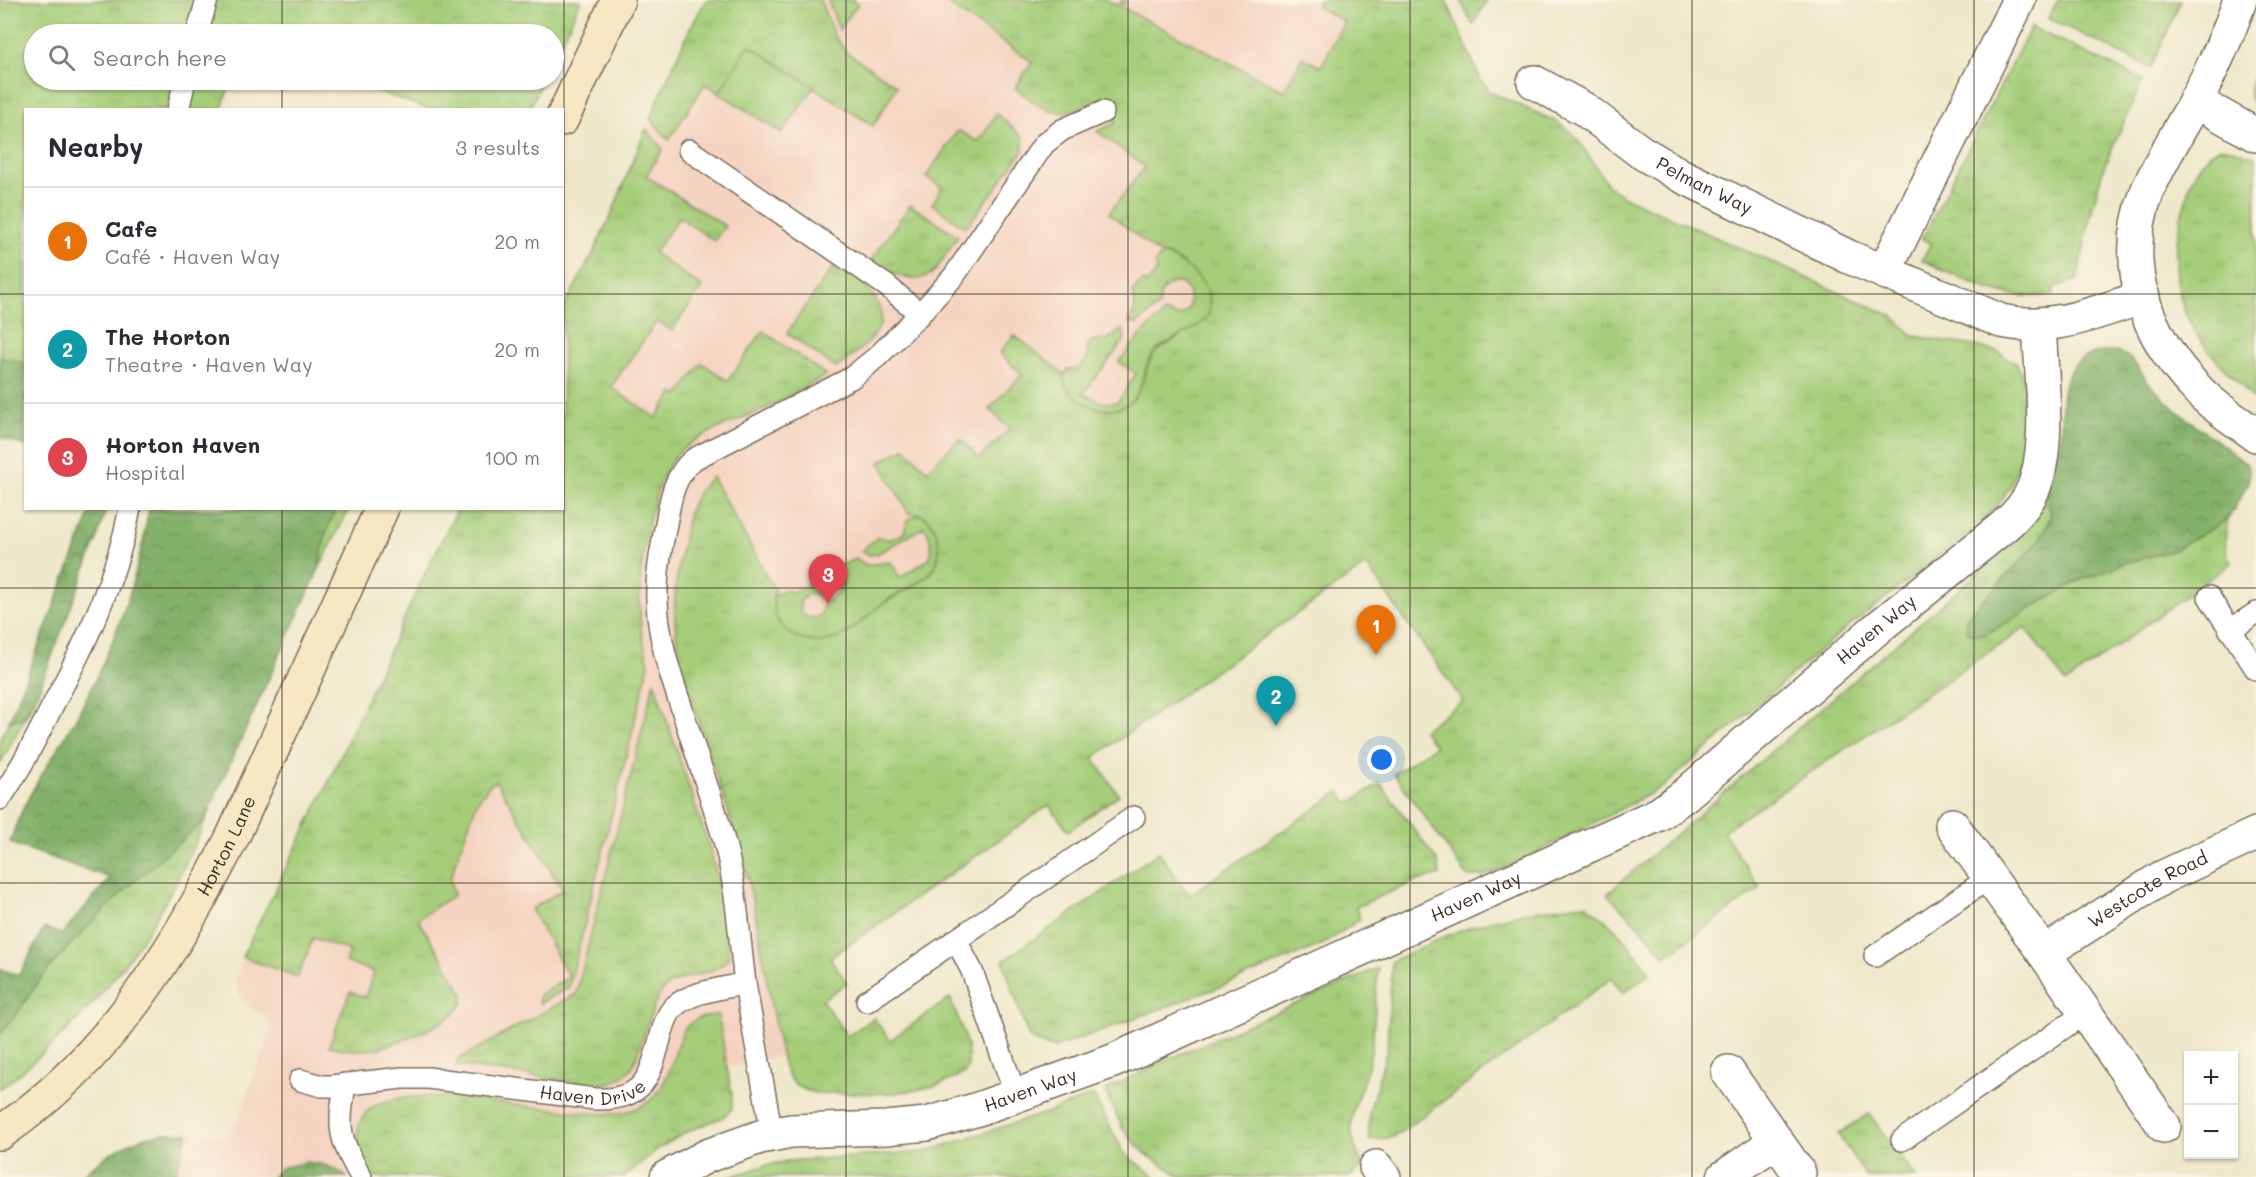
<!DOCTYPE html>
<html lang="en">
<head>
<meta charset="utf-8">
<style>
  :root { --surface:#fff; --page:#f7f7f7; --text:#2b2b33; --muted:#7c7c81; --line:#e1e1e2; --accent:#111827 }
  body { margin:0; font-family:Mali,sans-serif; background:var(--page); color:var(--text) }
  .controls { position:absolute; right:18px; bottom:18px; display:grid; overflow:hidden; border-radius:0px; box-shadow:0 2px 4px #0004 }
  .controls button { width:54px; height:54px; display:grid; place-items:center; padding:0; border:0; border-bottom:2px solid var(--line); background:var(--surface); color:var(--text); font:30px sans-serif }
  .you { position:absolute; left:1382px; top:760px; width:21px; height:21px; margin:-15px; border:4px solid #fff; border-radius:50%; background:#1a73e8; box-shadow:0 0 0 9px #1a73e833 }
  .badge { display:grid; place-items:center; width:39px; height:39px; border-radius:50%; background:var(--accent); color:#fff; font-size:20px; font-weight:700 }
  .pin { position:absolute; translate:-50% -50px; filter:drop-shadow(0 2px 3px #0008) }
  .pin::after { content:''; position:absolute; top:32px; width:21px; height:18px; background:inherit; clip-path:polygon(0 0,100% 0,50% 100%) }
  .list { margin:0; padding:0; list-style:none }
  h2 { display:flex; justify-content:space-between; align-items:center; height:78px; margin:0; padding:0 24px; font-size:26px }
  h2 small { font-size:20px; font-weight:400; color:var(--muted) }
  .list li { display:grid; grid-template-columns:39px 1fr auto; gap:18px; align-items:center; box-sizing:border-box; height:108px; padding:0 24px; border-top:2px solid var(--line) }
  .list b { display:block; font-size:22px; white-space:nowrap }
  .list p { margin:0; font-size:20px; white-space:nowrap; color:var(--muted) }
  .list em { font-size:20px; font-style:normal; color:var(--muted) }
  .icon { flex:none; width:33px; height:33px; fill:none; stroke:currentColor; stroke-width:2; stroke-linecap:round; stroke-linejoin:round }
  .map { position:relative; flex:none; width:2256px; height:1177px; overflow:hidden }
  .search { position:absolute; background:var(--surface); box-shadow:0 2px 4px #0004; left:24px; top:24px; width:540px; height:66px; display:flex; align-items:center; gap:15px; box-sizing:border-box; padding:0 21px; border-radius:33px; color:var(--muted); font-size:22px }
  .panel { position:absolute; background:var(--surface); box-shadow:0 2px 4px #0004; left:24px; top:108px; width:540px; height:402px; border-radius:0px }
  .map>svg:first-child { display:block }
</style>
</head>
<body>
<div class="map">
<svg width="2256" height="1177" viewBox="0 0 2256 1177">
  <defs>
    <pattern id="grass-tufts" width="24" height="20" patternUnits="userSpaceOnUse" patternTransform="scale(1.5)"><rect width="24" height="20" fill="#a6ce7a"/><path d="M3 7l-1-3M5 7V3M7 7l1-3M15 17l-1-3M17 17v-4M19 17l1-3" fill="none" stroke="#90b169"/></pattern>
    <pattern id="forest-crowns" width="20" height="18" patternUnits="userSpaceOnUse" patternTransform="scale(1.5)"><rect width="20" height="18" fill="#84b16a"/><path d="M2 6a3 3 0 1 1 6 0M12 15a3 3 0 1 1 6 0" fill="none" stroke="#6d9057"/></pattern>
  </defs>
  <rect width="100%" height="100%" fill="#fcf5e5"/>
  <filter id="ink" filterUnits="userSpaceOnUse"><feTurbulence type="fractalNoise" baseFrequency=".0167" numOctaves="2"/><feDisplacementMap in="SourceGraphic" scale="12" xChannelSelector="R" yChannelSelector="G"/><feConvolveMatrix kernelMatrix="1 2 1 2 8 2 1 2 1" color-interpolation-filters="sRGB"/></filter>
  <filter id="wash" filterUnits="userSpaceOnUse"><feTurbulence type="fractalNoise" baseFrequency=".008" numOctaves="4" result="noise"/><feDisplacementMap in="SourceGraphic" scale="24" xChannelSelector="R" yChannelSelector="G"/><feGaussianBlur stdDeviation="1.35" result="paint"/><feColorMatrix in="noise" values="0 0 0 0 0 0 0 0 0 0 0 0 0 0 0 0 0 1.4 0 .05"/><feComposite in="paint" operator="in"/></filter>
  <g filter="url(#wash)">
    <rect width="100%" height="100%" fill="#efe8cb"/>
    <polygon fill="#f4d3c0" points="706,0 1380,0 1258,238 765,962 782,1056 727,1068 583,1177 80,1177 110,1153 148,1135 164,1133 223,1135 229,1133 238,1121 269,1031 269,1023 265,1017 244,1004 238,993 236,980 242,957 331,777 427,569 458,509 562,508 563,309 592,255 611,215 664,84"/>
    <g fill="url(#grass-tufts)" stroke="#707c4c" stroke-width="1.5">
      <polygon points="0,0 581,0 554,58 554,34 34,34 34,80 231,80 222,109 26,110 25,388 0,383"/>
      <polygon points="706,0 820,0 834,35 845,51 897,86 873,126 749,45 719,93 705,84 669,140 650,118 689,30"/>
      <path d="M942,0H1106L1118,6L1122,0H1126L1123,8L1284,91L1302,57L1321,67L1344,21L1317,7L1319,0H1446L1481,80L1490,92L1557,122L1572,133L1583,147L1608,186L1623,196L1892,316L1914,336L1979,347L1998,352L2017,364L2022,375L2025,394L2022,453L2011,485L2000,502L1985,519L1963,538L1839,634L1663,787L1513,865L1483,876L1468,877L1394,774L1435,746L1423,730L1463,701L1366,565L1093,758L1119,795L1068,831L1049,805L830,958L847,983L822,1000L847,1036L874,1018L890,1040L950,998C957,1018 976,1053 965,1073C919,1099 866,1093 816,1093C800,1090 790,1083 784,1067C769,1006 763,942 748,880C735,828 717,779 701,728C690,693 678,659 675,622C673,595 678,567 683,541C687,516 692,493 712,477L775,590L773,599L787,632L791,634L798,637L849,632L881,605L919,583L933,571L938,559V540L934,529L920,514H909L880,462L905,448L927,470L960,438L979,458L1010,429L989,409L1022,375L1000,353L1014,335L1063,373L1066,386L1070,392L1096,407L1107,410L1140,388L1149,363L1155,352L1201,323L1208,316L1210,304L1207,291L1195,273L1173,257L1158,253L1109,213L1145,167L1097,131L1116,123L1106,98C1054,115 1062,123 1015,88L1032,62Z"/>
      <polygon points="1460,0 1487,0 1473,25"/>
      <polygon points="2058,0 2181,0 2151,68 2048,18"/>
      <path d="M2031,27L2143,80L2104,166L2092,209L2077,280L2053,288L2054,294C2006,304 1964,280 1922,260L1931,243L1922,239Z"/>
      <path d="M2256,74V107C2247,98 2248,85 2256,74Z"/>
      <polygon points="342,80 543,80 529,110 429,109"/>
      <polygon points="997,114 1023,137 1023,151 966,228 932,204 942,188 926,177 958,130 978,142"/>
      <path d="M646,129L663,149L646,176L725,226L714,241L679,217L654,253L702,287L672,331L657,321L611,387L656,418L673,393L678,396L702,363L728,381L763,331L826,375C809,385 793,395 775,404C745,419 707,429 681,450C650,477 637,575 640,615C641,631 644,647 649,664L569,987L539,1004V995L569,977L531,909L563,890L496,781L489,786L477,802L459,852L450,879L454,895L418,919L462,991C464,997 464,1003 459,1008C445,1026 389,1048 366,1050C353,1051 341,1049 329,1046L350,992L365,997L374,972L346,962L350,951L313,938L298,977L242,957L331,777L427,569L458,509L562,508L563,309L592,255L611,215Z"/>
      <path d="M2221,147L2241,151L2256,158V402C2241,384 2224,369 2209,351C2170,306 2170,253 2186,199C2191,179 2201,156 2221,147Z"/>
      <path d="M910,205L958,236L936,270C914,290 891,272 872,259Z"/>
      <path d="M833,267L847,277L850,273C903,316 882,335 836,368L787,333Z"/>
      <path d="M2045,493L2052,512L2043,535L2033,548L1971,612L1992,631L2076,582L2125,563L2174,550L2228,519C2225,535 2223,549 2231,563L2066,683L2025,628L1723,831L1760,888L1665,956L1647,934L1607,894L2008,547C2025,531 2035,513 2045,493Z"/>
      <polygon points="335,509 349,509 319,569 325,536"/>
      <path d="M654,682L711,853L717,877L729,957C715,977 683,973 666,987C651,1000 642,1050 631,1069C619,1082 607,1085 591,1084L456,1065L457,1060L576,994Z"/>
      <polygon points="35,700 0,764 0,739 9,722 23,717"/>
      <polygon points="1380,783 1438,862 1440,875 1416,881 1356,907 1360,919 1325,943 1220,987 1054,1048 1046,1046 1029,1038 1003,961 1159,852 1189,895 1339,792 1348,804"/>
      <path d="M215,797C166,921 105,1007 0,1089V1034L20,1009L45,972L66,948L140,875L189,833L207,814Z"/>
      <path d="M1586,904L1617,930L1650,973L1623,993L1612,978L1394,1137L1369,1140V1113L1387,1050L1392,961C1412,952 1431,942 1451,934C1493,918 1542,908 1586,904Z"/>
      <path d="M1378,968C1375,996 1375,1024 1371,1052C1364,1097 1335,1120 1364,1166L1349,1177H1181L1146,1154L1133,1141L1123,1129L1105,1090L1169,1059Z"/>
      <path d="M718,1014L732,1096V1109L723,1117L686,1132L658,1149L624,1177H372C315,1074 446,1097 501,1103C535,1107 568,1111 602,1114C664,1114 665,1079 683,1031C691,1018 704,1017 718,1014Z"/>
      <polygon points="1093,1095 1123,1151 1130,1158 1156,1177 729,1177 764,1166 787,1161 924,1152 1049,1112"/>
      <polygon points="1869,1114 1916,1177 1867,1177 1838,1134"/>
    </g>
    <g fill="url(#forest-crowns)" stroke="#606e44" stroke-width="1.5">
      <path d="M2112,351C2132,353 2138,369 2149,383C2177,415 2213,437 2246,463L2249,468V483L2228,519L2174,550L2125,563L2076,582L1992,631C1982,636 1976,638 1966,630V618C1988,591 2038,553 2049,522C2054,508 2045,502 2046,492C2047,480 2056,462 2059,448C2066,404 2049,355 2112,351Z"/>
      <polygon points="0,358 25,363 25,446 0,437"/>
      <polygon points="92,509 106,509 97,539 35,700 23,717 9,722"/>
      <path d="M149,509H335L325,536L319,569L207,814L201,824C149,868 98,912 53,964C33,986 20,1013 0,1034V969L19,975L44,928L62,934L110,878L10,843C23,797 53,759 76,718C113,649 137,586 149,509Z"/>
      <path d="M164,1133H188L175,1177H80C104,1155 132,1138 164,1133Z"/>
      <path d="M307,1162C323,1164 334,1167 347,1177H272L281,1168Z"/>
    </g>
    <g fill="#a6ce7a" stroke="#707c4c" stroke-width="1.5">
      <polygon points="828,0 852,0 858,4 839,30"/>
      <polygon points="749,45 814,87 782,133 719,93"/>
      <path d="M1163,254C1188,263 1217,286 1208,316C1196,331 1173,337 1158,349C1141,362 1146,389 1130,402C1109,420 1068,402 1063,377L1068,369H1079L1088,357L1087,346L1092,341L1108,339L1123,329L1125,339L1083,394L1104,403L1118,402L1136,374L1119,362C1133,343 1147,327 1166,312C1201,332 1194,265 1166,287C1160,292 1159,299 1160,305L1137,324L1129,322L1135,309L1133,291L1142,282H1148L1157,271L1155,263Z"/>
      <path d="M920,514C930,519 936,529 938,539C945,578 912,583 887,600C863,618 839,650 805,640C798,638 790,635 785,629C776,620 772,609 774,596L784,590L792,592L807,585L809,575L834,567C834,581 832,588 821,598L814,594L806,595L800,602L801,613C808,619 814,620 821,614L824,604L837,594L841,587L843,565L855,558L866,565L891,562L900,578L929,559C934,547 931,537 924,527L877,554L869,555L861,551L878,537L890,540L904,533L907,521Z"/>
    </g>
  </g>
  <g filter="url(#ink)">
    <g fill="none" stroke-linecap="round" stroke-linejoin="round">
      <defs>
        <g id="lane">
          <polyline points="197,34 207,0"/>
          <polyline points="178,110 185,80"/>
          <polyline points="689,150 887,286 920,314"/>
          <polyline points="2209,597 2256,669"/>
          <polyline points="2230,630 2256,613"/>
          <path d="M0,799C22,767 39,733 56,699C88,638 117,577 130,508"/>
          <polyline points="956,940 1134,817"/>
          <polyline points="1875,956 1989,878"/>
          <path d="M745,983C739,937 737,890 725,844C712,798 695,752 681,706C669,671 658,637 657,600C656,575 661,549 666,524C670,500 674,475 694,459L851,378L878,356L920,314L954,276L1044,144L1062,130L1103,112"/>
          <polyline points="867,1001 956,940 972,971 1016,1096"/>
          <path id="s1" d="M300,1080L322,1086H331L402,1078H428L595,1099C645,1101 650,1077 661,1035C664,1025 667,1013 675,1006C692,991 723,989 745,983L772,1135"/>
          <path d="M345,1084C338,1131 338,1135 361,1177"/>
          <polyline points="1902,1140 2085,1013"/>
        </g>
        <g id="street">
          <path d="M2240,0C2228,36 2212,70 2194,104C2178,133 2160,161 2147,192C2119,265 2146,337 2199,391C2215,408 2237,421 2256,435"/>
          <path id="s2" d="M1534,82L1584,109L1641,152L1680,175L1849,257L2001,321C2051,332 2095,313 2143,297"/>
          <polyline points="2195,101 2256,135"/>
          <polyline points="1884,272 2019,0"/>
          <polyline points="1952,825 2044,953 2164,1126"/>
          <path id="s3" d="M2044,953L2163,877L2256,834"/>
          <polyline points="1728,1072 1799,1173"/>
          <polyline points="1376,1167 1384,1177"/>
          <path id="s4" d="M667,1177L707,1156L760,1137L791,1131L886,1128L927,1124L978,1109L1113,1061L1659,814L1685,795L1875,630L2003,527C2016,516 2028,503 2034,487C2051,443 2041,373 2039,325"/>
          <polyline points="1724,1177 1776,1141"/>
        </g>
        <g id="secondary">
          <polyline points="562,119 618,0"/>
          <path id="s5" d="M0,1133C108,1060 176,950 233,836L382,508"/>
        </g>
      </defs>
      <use href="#lane" stroke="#7a6c5b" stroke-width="24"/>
      <use href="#street" stroke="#7a6c5b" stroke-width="36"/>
      <use href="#secondary" stroke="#7a6c5b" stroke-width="36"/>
      <use href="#lane" stroke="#fff" stroke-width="21"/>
      <use href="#street" stroke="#fff" stroke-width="33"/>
      <use href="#secondary" stroke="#f7e8c3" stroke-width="33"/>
    </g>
  </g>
  <path fill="none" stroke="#3b2a1e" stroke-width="1.5" stroke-opacity="0.55" d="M282,0V34M564,0V1177M846,0V1177M1128,0V1177M1410,0V1177M1692,0V1177M1974,0V1177M282,80V110M0,294H26M562,294H2256M282,508V1177M0,588H2256M0,883H2256"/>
  <g text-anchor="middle" stroke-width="4.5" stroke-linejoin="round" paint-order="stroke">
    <g font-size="18" fill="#3b2a1e" stroke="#fcf5e5">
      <text dy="6" stroke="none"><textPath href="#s2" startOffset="200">Pelman Way</textPath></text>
      <text dy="6" stroke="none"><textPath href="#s4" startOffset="1350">Haven Way</textPath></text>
      <text dy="6" stroke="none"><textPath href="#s5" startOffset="370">Horton Lane</textPath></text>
      <text dy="6" stroke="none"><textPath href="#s3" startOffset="122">Westcote Road</textPath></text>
      <text dy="6" stroke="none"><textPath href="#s4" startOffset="864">Haven Way</textPath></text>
      <text dy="6" stroke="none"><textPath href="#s1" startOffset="296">Haven Drive</textPath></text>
      <text dy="6" stroke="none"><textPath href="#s4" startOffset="378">Haven Way</textPath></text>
    </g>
  </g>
</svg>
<div class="controls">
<button>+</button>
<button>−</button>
</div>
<div class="you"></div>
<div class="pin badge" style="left:1376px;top:655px;background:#e8710a">1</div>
<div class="pin badge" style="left:1276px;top:726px;background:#0f9aa8">2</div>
<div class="pin badge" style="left:828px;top:604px;background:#e0444e">3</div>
<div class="search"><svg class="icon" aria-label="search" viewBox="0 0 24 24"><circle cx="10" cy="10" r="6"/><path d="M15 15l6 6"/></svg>Search here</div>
<section class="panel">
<h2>Nearby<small>3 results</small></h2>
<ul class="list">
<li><span class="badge" style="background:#e8710a">1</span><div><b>Cafe</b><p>Café · Haven Way</p></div><em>20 m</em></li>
<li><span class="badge" style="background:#0f9aa8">2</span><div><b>The Horton</b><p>Theatre · Haven Way</p></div><em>20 m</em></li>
<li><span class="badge" style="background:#e0444e">3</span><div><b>Horton Haven</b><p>Hospital</p></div><em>100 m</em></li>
</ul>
</section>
</div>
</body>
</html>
